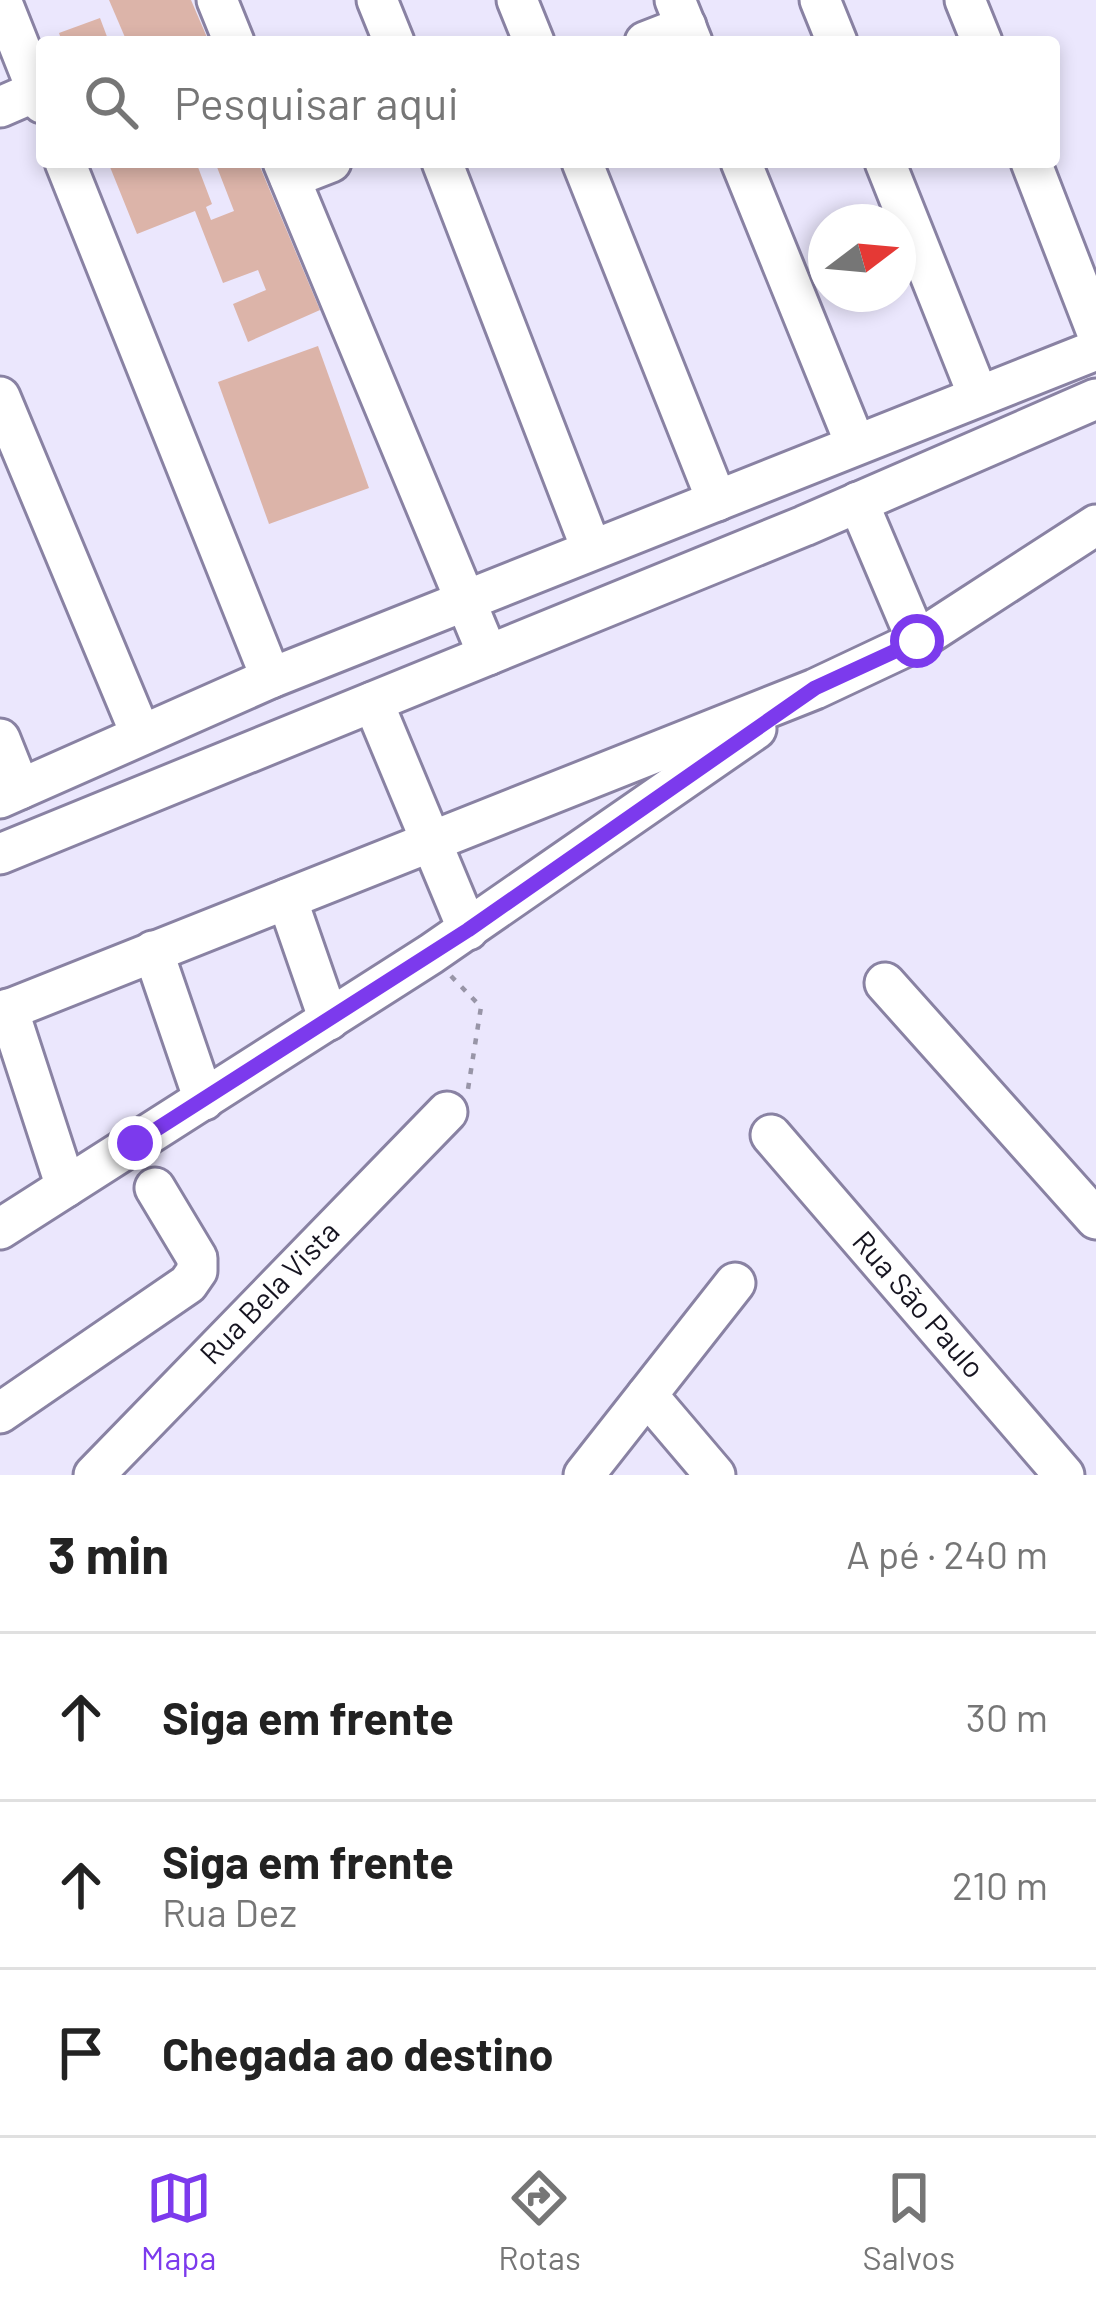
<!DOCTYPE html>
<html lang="pt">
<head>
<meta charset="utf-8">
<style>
  :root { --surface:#fff; --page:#f6f6f6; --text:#222; --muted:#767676; --line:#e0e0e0; --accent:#7c3aed }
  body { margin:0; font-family:Barlow,sans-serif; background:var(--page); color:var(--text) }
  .compass { position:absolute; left:808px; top:204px; width:108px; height:108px; border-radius:50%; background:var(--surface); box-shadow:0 6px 18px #0003; rotate:74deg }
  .stop { position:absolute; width:36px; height:36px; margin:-27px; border:9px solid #7c3aed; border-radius:50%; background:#fff }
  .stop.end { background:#7c3aed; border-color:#fff; box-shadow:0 3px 12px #0008 }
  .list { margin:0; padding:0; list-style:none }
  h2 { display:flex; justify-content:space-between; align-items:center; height:156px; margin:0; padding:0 48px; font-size:51px }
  h2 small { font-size:39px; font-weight:400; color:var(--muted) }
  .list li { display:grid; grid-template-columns:78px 1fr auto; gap:36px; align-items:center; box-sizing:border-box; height:168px; padding:0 48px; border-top:3px solid var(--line) }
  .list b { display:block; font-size:45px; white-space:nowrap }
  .list p { margin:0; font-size:39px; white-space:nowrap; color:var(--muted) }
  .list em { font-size:39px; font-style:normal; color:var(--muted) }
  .icon { flex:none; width:66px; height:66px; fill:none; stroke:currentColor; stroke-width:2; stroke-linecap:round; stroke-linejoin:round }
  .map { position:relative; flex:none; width:1096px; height:1475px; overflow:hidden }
  .search { position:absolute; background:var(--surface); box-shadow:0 6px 18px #0003; left:36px; right:36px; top:36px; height:132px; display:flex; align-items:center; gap:30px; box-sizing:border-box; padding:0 42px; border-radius:12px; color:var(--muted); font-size:45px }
  .sheet { height:660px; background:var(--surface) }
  nav { display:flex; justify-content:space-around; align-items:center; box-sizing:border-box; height:168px; border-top:3px solid var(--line); background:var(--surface); font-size:33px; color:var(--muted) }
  nav a { display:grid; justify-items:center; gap:6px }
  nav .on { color:var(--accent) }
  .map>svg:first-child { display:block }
</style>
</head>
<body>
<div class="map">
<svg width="1096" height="1475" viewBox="0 0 1096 1475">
  <rect width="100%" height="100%" fill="#ebe7fd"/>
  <g fill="#dcb4a9">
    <polygon points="109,0 191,0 209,42 127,42"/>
    <polygon points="100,18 109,42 62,42 59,33"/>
    <polygon points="108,162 196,162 212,204 206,207 211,220 234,211 215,162 258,162 320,310 248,342 233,304 266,290 258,270 223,283 195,211 137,234"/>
    <polygon points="318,346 369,488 269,524 218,382"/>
  </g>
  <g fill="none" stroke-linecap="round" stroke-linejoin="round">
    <defs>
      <g id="minor">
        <polyline points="1,0 42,103"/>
        <polyline points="217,0 234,42"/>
        <polyline points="377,0 394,42"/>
        <polyline points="517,0 534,42"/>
        <polyline points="675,0 692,42"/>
        <polyline points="820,0 837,42"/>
        <polyline points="965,0 982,42"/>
        <polyline points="645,42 686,26"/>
        <polyline points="0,107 37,91"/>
        <polyline points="65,162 271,678"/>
        <polyline points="283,162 488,655"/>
        <polyline points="442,162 591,548"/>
        <polyline points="582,162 717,501"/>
        <polyline points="741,162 855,443"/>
        <polyline points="885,162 978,395"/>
        <polyline points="1031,162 1096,330"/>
        <polyline points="290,178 331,162"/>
        <polyline points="0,397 141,735"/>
        <polyline points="858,502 917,641"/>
        <polyline points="373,702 468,930"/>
        <polyline points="0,739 20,789"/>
        <polyline points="0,798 271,678 1096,350"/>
        <polyline points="0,854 804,526 1096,399"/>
        <polyline points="287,899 329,1020"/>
        <polyline points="153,951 204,1100"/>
        <polyline points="885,983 1096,1219"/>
        <polyline points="8,1009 66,1187"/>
        <polyline points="0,1013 815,689 917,641 1096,525"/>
        <polyline points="771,1135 1064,1475"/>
        <polyline points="0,1229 431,954 756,729"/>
        <polyline points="647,1395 715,1475"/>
        <polyline points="0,1413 188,1284 197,1271 197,1258 155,1188"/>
        <polyline points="94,1475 447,1112"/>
        <polyline points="584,1475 735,1283"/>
      </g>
    </defs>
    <use href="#minor" stroke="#8982a3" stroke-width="45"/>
    <polyline stroke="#9895a7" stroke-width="4.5" stroke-dasharray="6 9" stroke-linecap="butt" points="451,976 481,1007 468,1089"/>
    <use href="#minor" stroke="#fff" stroke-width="39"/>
  </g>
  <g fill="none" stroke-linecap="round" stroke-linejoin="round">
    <polyline stroke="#7c3aed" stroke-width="15" points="135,1143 468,930 815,688 917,641"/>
  </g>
  <g text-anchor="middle" stroke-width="9" stroke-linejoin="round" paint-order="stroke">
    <g font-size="30" fill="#161420" stroke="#fff">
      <text transform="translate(270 1293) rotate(-46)" y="10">Rua Bela Vista</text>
      <text transform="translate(918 1305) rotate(49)" y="10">Rua São Paulo</text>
    </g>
  </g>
</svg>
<svg class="compass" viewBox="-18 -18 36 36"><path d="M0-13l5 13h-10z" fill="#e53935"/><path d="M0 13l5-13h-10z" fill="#767676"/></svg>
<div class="stop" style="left:917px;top:641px"></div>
<div class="stop end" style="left:135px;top:1143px"></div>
<div class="search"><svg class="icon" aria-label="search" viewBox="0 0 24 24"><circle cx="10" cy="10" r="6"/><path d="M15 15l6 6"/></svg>Pesquisar aqui</div>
</div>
<section class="sheet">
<h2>3 min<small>A pé · 240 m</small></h2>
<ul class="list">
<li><svg class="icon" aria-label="ahead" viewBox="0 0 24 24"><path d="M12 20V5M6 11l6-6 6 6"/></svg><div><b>Siga em frente</b></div><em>30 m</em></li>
<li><svg class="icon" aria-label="ahead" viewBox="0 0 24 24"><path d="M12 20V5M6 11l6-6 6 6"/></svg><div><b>Siga em frente</b><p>Rua Dez</p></div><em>210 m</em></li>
<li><svg class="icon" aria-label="arrive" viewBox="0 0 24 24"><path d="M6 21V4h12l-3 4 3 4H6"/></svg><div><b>Chegada ao destino</b></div></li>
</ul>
</section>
<nav>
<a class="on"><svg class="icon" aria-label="map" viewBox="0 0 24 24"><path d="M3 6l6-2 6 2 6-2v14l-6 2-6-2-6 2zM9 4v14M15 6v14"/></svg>Mapa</a>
<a><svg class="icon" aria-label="directions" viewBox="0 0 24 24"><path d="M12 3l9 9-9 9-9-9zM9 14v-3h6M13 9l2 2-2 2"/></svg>Rotas</a>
<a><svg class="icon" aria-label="saved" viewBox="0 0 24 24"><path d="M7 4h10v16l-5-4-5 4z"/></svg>Salvos</a>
</nav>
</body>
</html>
